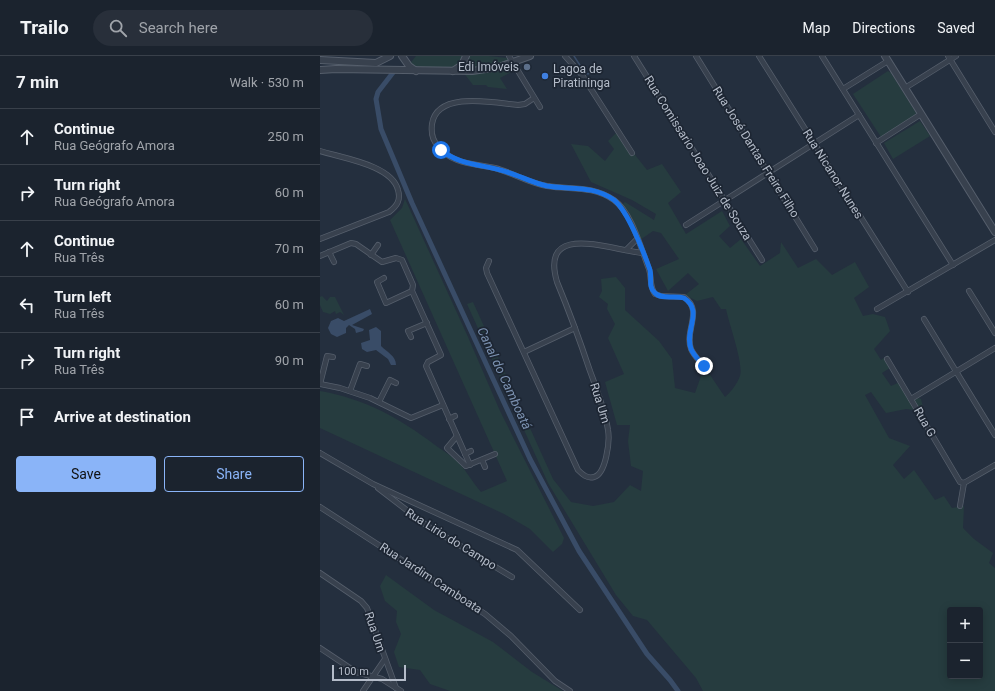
<!DOCTYPE html>
<html lang="en">
<head>
<meta charset="utf-8">
<style>
  :root { --surface:#1b232e; --page:#282f3a; --text:#f1f3f6; --muted:#a0a4aa; --line:#39404a; --accent:#8ab4f8 }
  body { margin:0; font-family:Roboto,sans-serif; background:var(--page); color:var(--text) }
  .controls { position:absolute; right:12px; bottom:12px; display:grid; overflow:hidden; border-radius:4px; box-shadow:0 2px 10px #0003 }
  .controls button { width:36px; height:36px; display:grid; place-items:center; padding:0; border:0; border-bottom:1px solid var(--line); background:var(--surface); color:var(--text); font:20px sans-serif }
  .scale { position:absolute; left:12px; bottom:10px; width:74px; box-sizing:border-box; padding-left:4px; border:2px solid #b4bcc9; border-top:0; font-size:11px; line-height:14px; white-space:nowrap; color:#b4bcc9; -webkit-text-stroke:3px #1d2633; paint-order:stroke }
  .stop { position:absolute; width:12px; height:12px; margin:-9px; border:3px solid #1a73e8; border-radius:50%; background:#fff }
  .stop.end { background:#1a73e8; border-color:#fff; box-shadow:0 1px 4px #0008 }
  .list { margin:0; padding:0; list-style:none }
  h2 { display:flex; justify-content:space-between; align-items:center; height:52px; margin:0; padding:0 16px; font-size:17px }
  h2 small { font-size:13px; font-weight:400; color:var(--muted) }
  .list li { display:grid; grid-template-columns:26px 1fr auto; gap:12px; align-items:center; box-sizing:border-box; height:56px; padding:0 16px; border-top:1px solid var(--line) }
  .list b { display:block; font-size:15px; white-space:nowrap }
  .list p { margin:0; font-size:13px; white-space:nowrap; color:var(--muted) }
  .list em { font-size:13px; font-style:normal; color:var(--muted) }
  .actions { display:flex; gap:8px; padding:12px 16px }
  .actions a { flex:1; padding:9px 0; border:1px solid var(--accent); border-radius:4px; text-align:center; font-size:14px; color:var(--accent) }
  .actions .main { background:var(--accent); color:#111 }
  .icon { flex:none; width:22px; height:22px; fill:none; stroke:currentColor; stroke-width:2; stroke-linecap:round; stroke-linejoin:round }
  .map { position:relative; flex:none; width:675px; height:635px; overflow:hidden }
  header { display:flex; align-items:center; gap:24px; box-sizing:border-box; height:56px; padding:0 20px; background:var(--surface); border-bottom:1px solid var(--line) }
  header strong { font-size:19px }
  nav { display:flex; gap:22px; margin-inline-start:auto; font-size:14px }
  .search { width:280px; height:36px; background:var(--page); display:flex; align-items:center; gap:10px; box-sizing:border-box; padding:0 14px; border-radius:22px; color:var(--muted); font-size:15px }
  main { display:flex }
  aside { flex:1; background:var(--surface) }
  .map>svg:first-child { display:block }
</style>
</head>
<body>
<header>
<strong>Trailo</strong>
<div class="search"><svg class="icon" aria-label="search" viewBox="0 0 24 24"><circle cx="10" cy="10" r="6"/><path d="M15 15l6 6"/></svg>Search here</div>
<nav><a>Map</a><a>Directions</a><a>Saved</a></nav>
</header>
<main>
<aside>
<h2>7 min<small>Walk · 530 m</small></h2>
<ul class="list">
<li><svg class="icon" aria-label="ahead" viewBox="0 0 24 24"><path d="M12 20V5M6 11l6-6 6 6"/></svg><div><b>Continue</b><p>Rua Geógrafo Amora</p></div><em>250 m</em></li>
<li><svg class="icon" aria-label="right" viewBox="0 0 24 24"><path d="M7 20v-9h11M14 6l5 5-5 5"/></svg><div><b>Turn right</b><p>Rua Geógrafo Amora</p></div><em>60 m</em></li>
<li><svg class="icon" aria-label="ahead" viewBox="0 0 24 24"><path d="M12 20V5M6 11l6-6 6 6"/></svg><div><b>Continue</b><p>Rua Três</p></div><em>70 m</em></li>
<li><svg class="icon" aria-label="left" viewBox="0 0 24 24"><path d="M17 20v-9H6M10 6l-5 5 5 5"/></svg><div><b>Turn left</b><p>Rua Três</p></div><em>60 m</em></li>
<li><svg class="icon" aria-label="right" viewBox="0 0 24 24"><path d="M7 20v-9h11M14 6l5 5-5 5"/></svg><div><b>Turn right</b><p>Rua Três</p></div><em>90 m</em></li>
<li><svg class="icon" aria-label="arrive" viewBox="0 0 24 24"><path d="M6 21V4h12l-3 4 3 4H6"/></svg><div><b>Arrive at destination</b></div></li>
</ul>
<div class="actions"><a class="main">Save</a><a>Share</a></div>
</aside>
<div class="map">
<svg width="675" height="635" viewBox="0 0 675 635">
  <rect width="100%" height="100%" fill="#242f3e"/>
  <g fill="#263c3f" fill-rule="evenodd">
    <polygon points="96,0 169,0 188,2 195,14 180,22 187,33 168,31 166,29 153,29 143,16 84,15"/>
    <polygon points="568,15 571,17 596,57 595,60 561,81 533,38"/>
    <polygon points="600,65 610,80 573,103 564,87"/>
    <path d="M297,76L327,114L342,108L361,136L348,147L366,178L402,155L410,170L399,180L410,192L421,183L440,210L460,197L461,186L478,212L496,203L512,219L535,206L549,231L534,242L543,260L553,258L565,261L570,275L554,293L561,304L568,299L573,310L562,317L571,330L582,325L592,340L601,343L604,355L586,353L566,357L551,336L545,339L569,382L590,390L573,409L584,423L594,414L615,444L624,440L632,452L644,450L643,472L654,483L673,497L669,507L675,512V635H383L376,622L327,564L313,560L296,539L228,427L147,248L153,246L233,423L251,446L273,450L294,446L310,429L321,435L323,415L311,410L308,385L310,369H297L285,326L304,318L288,282L295,268L287,253L288,248L279,241L282,235L281,223L296,221L305,232V254L339,285L352,303L355,332L375,337L381,320L390,319L405,341C411,336 417,328 420,320C424,308 409,268 406,253H401L393,241L377,245L365,239L379,228L368,217L348,235L336,213L359,203L341,177L333,175L320,184L301,150L305,146L334,164L336,158L312,144L271,126L251,88L268,90L285,105L294,93L288,85ZM630,554H660V620H630Z"/>
    <path d="M85,143L148,281L180,355L244,482L242,488L233,496L210,473L184,458L0,372V335C45,343 78,361 115,389C122,394 132,400 139,407C147,416 153,427 161,436L187,425L70,164L82,152Z"/>
    <polygon points="2,240 7,245 10,241 15,241 24,259 20,256 16,258 15,255 10,258 3,256 0,249 0,241"/>
    <polygon points="66,519 114,554 173,586 212,616 243,635 130,635 110,628 100,614 79,611 74,596 81,578 76,566 77,555 65,545 60,530"/>
  </g>
  <g fill="#394c67">
    <polygon points="50,253 52,258 32,269 44,273 43,275 36,277 35,273 29,269 26,272 26,277 17,281 11,278 8,272 11,265 18,262 24,265"/>
    <path d="M56,271L61,275V290C67,296 76,300 76,309H71L68,303L56,294L47,296L42,293L41,287L50,284L49,274Z"/>
  </g>
  <g fill="none" stroke-linecap="round" stroke-linejoin="round">
    <polyline stroke="#394c67" stroke-width="1.5" points="254,0 265,17 268,18 280,11"/>
    <polyline stroke="#394c67" stroke-width="5" points="75,14 58,36 56,43 61,73 92,147 210,403 259,495 327,598 350,624 358,635"/>
    <defs>
      <g id="minor">
        <polyline points="189,0 220,51"/>
        <polyline points="245,0 262,19 312,97"/>
        <polyline points="314,0 442,204"/>
        <polyline points="376,0 495,193"/>
        <polyline points="439,0 588,236"/>
        <polyline points="502,0 633,209"/>
        <polyline points="628,0 675,76"/>
        <polyline points="585,32 636,0"/>
        <polyline points="523,33 568,5"/>
        <path d="M214,42L205,48L198,49C176,47 117,34 112,68C111,76 112,84 118,90C123,96 129,101 137,104C149,109 163,109 175,112C193,117 209,127 227,130C251,134 272,129 294,144C312,157 321,193 329,213C332,222 329,230 335,238L341,240L364,241C384,255 364,274 371,293C374,300 380,305 384,311"/>
        <polyline points="556,87 601,58"/>
        <path d="M0,95C22,102 72,109 78,134C81,144 77,150 69,156L0,183"/>
        <polyline points="366,169 539,59"/>
        <polyline points="306,194 317,183"/>
        <polyline points="9,196 14,206"/>
        <polyline points="51,199 58,189"/>
        <polyline points="0,200 31,187 36,188 62,206 76,202 82,204 93,229 92,235 121,299 108,306 106,310 150,409"/>
        <path d="M169,205L166,212L167,217L258,414C262,418 267,423 274,421C286,418 290,385 288,374C285,354 277,334 270,315C260,285 249,255 237,226C219,164 293,195 323,197"/>
        <polyline points="64,222 57,226 66,247 92,235"/>
        <polyline points="649,235 675,277"/>
        <polyline points="557,253 675,184"/>
        <polyline points="604,263 675,379"/>
        <polyline points="91,281 88,275 107,267"/>
        <polyline points="204,296 255,272"/>
        <polyline points="567,303 640,426 644,427"/>
        <polyline points="0,328 20,332 50,342 91,362 123,349"/>
        <polyline points="0,328 7,300 13,301"/>
        <polyline points="30,335 40,308 47,310"/>
        <polyline points="591,343 675,292"/>
        <polyline points="59,346 70,324 76,327"/>
        <polyline points="129,363 135,360"/>
        <polyline points="137,380 127,392 146,410 175,398"/>
        <polyline points="0,397 53,428 197,494 260,554"/>
        <polyline points="145,398 151,395"/>
        <polyline points="162,404 165,411"/>
        <polyline points="644,427 675,409"/>
        <polyline points="58,432 106,469 192,521"/>
        <polyline points="640,450 644,427"/>
        <polyline points="0,451 165,558 191,580 235,625 250,635"/>
        <polyline points="0,517 41,545 47,552 76,632"/>
        <polyline points="0,592 36,616 62,623 81,635"/>
        <polyline points="43,635 65,603"/>
      </g>
      <g id="tertiary">
        <polyline points="82,0 89,10 96,15"/>
        <polyline points="565,0 675,176"/>
        <polyline points="0,4 56,7 70,0"/>
        <polyline points="0,14 16,13 152,15 179,11 210,0"/>
        <polyline points="133,15 142,9 146,0"/>
      </g>
    </defs>
    <use href="#minor" stroke="#565f6c" stroke-width="6"/>
    <use href="#tertiary" stroke="#565f6c" stroke-width="8"/>
    <use href="#minor" stroke="#38414e" stroke-width="4.5"/>
    <use href="#tertiary" stroke="#38414e" stroke-width="6"/>
  </g>
  <g fill="none" stroke-linecap="round" stroke-linejoin="round">
    <path stroke="#1a73e8" stroke-width="5" d="M121,94C140,110 164,108 187,116C200,120 213,127 227,130C251,134 273,129 294,144C308,155 324,197 330,214C332,222 328,231 335,237C341,244 355,239 364,242C384,255 364,274 371,293C374,300 380,305 384,310"/>
  </g>
  <circle fill="#5c6f8a" stroke="#1d2633" stroke-width="1.5" cx="207" cy="11" r="4"/>
  <circle fill="#3f7fe0" stroke="#1d2633" stroke-width="1.5" cx="225" cy="20" r="4"/>
  <g text-anchor="middle" stroke-width="3.5" stroke-linejoin="round" paint-order="stroke">
    <g font-size="12" fill="#b4bcc9" stroke="#1d2633" text-anchor="end">
      <text x="199" y="15">Edi Imóveis</text>
      <text x="233" y="17" text-anchor="start">Lagoa de<tspan x="233" dy="14">Piratininga</tspan></text>
    </g>
    <g font-size="12" fill="#b4bcc9" stroke="#1d2633">
      <text transform="translate(436 96) rotate(58)" y="4">Rua José Dantas Freire Filho</text>
      <text transform="translate(378 102) rotate(58)" y="4">Rua Comissario Joao Juiz de Souza</text>
      <text transform="translate(513 118) rotate(58)" y="4">Rua Nicanor Nunes</text>
      <text transform="translate(280 347) rotate(73)" y="4">Rua Um</text>
      <text transform="translate(605 366) rotate(60)" y="4">Rua G</text>
      <text transform="translate(131 483) rotate(32)" y="4">Rua Lirio do Campo</text>
      <text transform="translate(111 522) rotate(33)" y="4">Rua Jardim Camboata</text>
      <text transform="translate(55 576) rotate(71)" y="4">Rua Um</text>
    </g>
    <g font-size="13" font-style="italic" fill="#7c92b1" stroke="#1d2633">
      <text transform="translate(185 322) rotate(65)" y="5">Canal do Camboatá</text>
    </g>
  </g>
</svg>
<div class="controls">
<button>+</button>
<button>−</button>
</div>
<div class="scale">100 m</div>
<div class="stop" style="left:121px;top:94px"></div>
<div class="stop end" style="left:384px;top:310px"></div>
</div>
</main>
</body>
</html>
